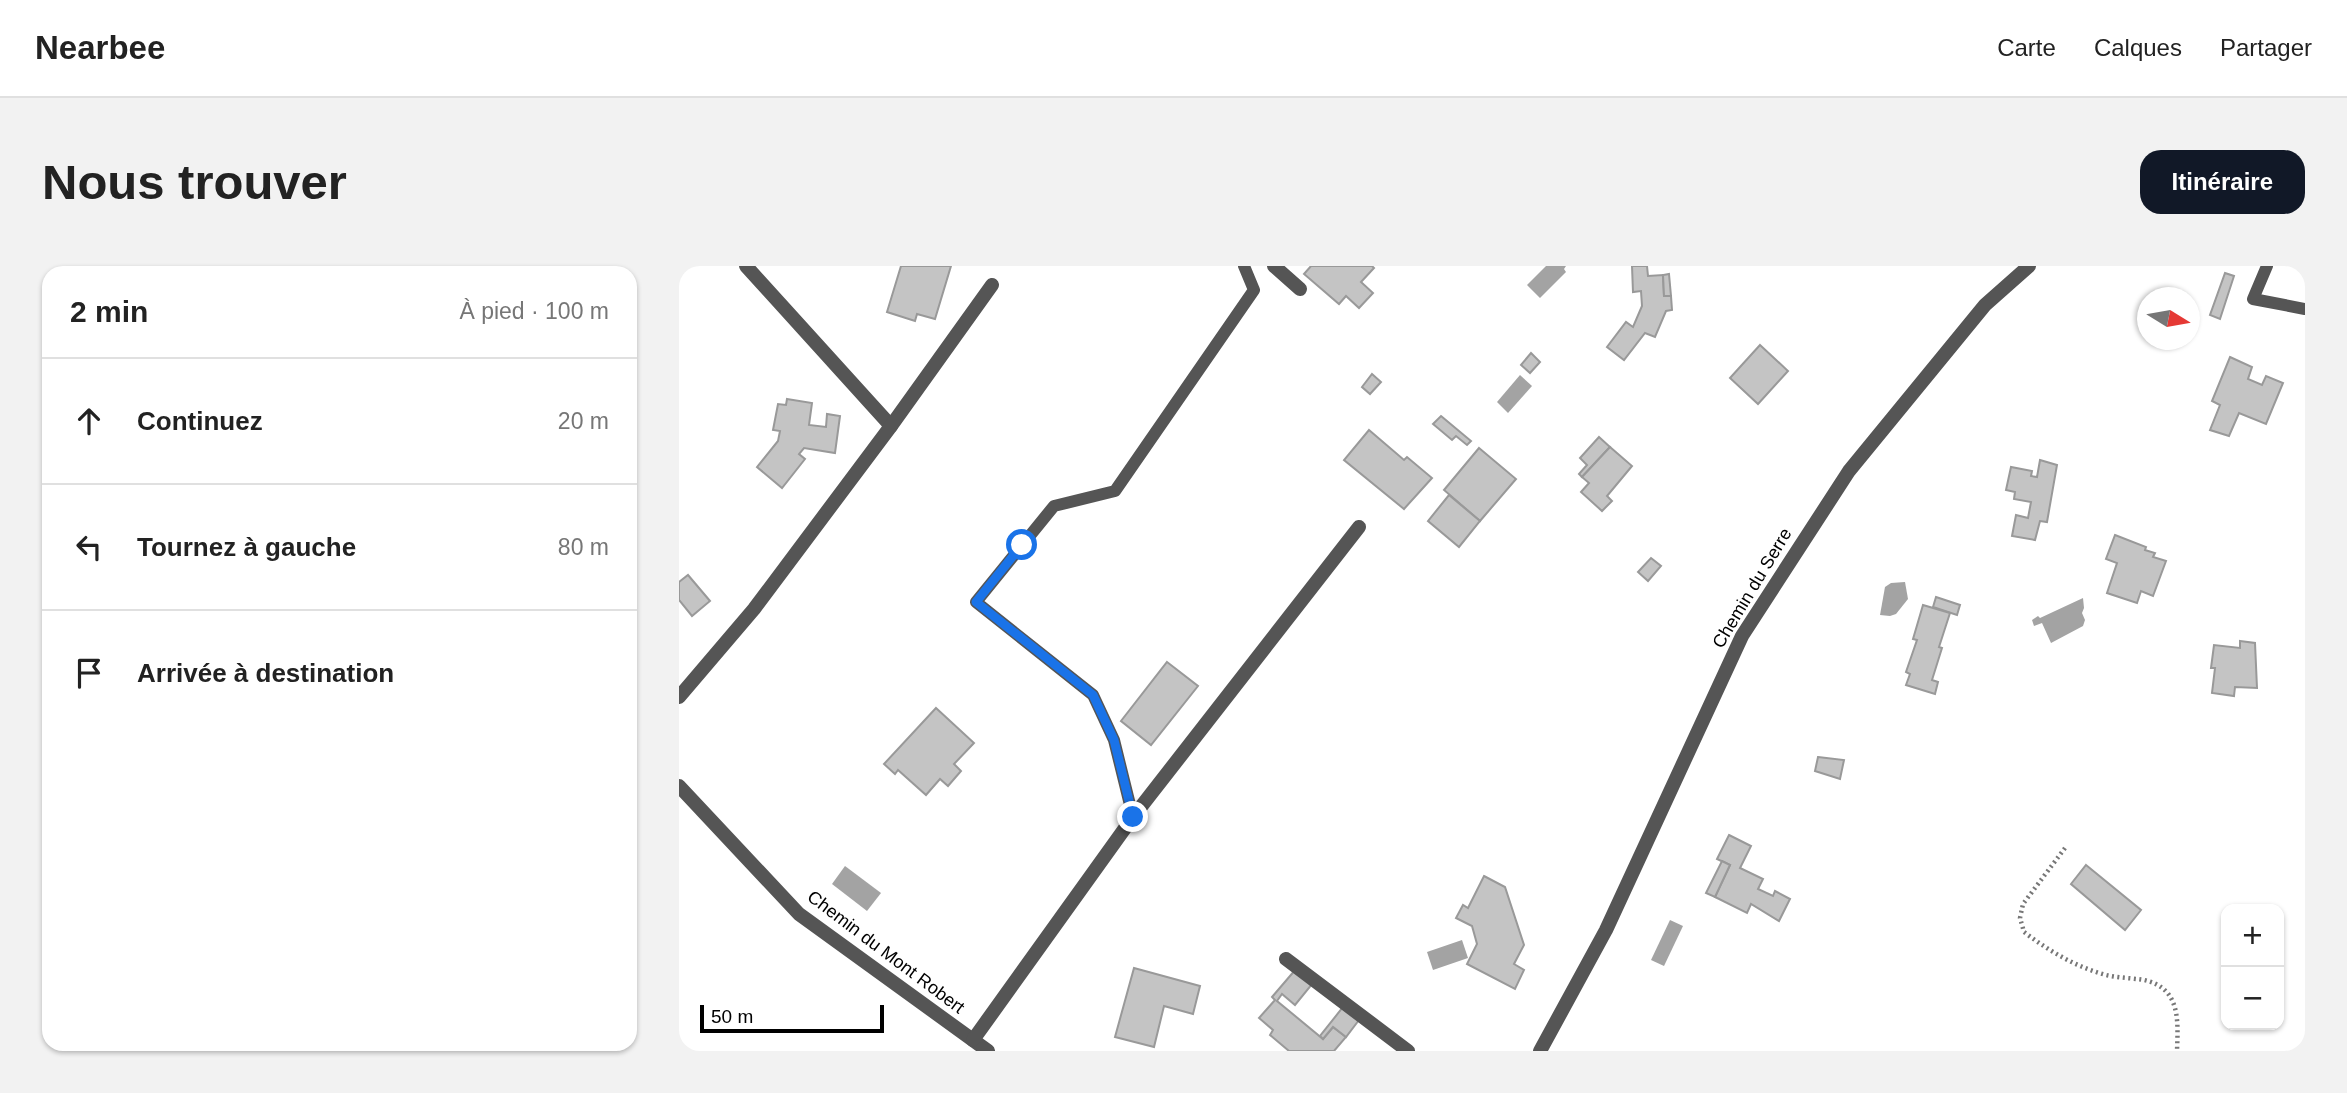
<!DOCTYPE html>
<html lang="fr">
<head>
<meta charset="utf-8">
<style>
  :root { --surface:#fff; --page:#f2f2f2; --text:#222; --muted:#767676; --line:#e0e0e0; --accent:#111827 }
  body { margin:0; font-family:Arial,sans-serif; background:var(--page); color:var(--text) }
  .controls { position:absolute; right:21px; bottom:21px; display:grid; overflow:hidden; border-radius:14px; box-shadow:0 2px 5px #0004 }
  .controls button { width:63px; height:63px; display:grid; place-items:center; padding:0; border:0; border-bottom:2px solid var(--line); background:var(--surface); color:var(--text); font:35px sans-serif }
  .compass { position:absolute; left:1458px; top:21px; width:63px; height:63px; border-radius:50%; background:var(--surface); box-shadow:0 2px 5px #0004; rotate:101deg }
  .scale { position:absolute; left:21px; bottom:18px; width:184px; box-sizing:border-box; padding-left:7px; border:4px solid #000; border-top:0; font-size:19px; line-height:24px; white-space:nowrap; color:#000; -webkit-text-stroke:5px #fff; paint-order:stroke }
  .stop { position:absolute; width:21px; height:21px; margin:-16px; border:5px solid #1a73e8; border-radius:50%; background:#fff }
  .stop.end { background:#1a73e8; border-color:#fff; box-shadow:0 2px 7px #0008 }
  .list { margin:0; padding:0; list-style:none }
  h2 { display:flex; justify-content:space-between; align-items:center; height:91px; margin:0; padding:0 28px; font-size:30px }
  h2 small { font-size:23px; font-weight:400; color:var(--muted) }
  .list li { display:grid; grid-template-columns:46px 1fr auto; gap:21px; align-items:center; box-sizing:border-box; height:126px; padding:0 28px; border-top:2px solid var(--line) }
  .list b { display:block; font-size:26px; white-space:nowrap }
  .list em { font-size:23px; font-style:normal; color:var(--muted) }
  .icon { flex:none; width:38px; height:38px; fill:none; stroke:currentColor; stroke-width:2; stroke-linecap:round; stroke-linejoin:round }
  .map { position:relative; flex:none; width:1626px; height:785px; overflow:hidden; border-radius:21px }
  header { display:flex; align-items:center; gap:42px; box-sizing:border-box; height:98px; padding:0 35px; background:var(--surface); border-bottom:2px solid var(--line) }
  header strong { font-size:33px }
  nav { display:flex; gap:38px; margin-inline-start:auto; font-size:24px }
  .intro { display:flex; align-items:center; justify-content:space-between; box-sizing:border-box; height:168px; padding:0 42px }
  h1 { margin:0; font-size:49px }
  .button { padding:18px 32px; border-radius:21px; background:var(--accent); color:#fff; font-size:24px; font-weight:700 }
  main { display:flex; gap:42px; padding:0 42px }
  aside { flex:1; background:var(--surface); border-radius:21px; box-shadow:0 2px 5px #0004 }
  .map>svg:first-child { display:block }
</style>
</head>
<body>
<header>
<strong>Nearbee</strong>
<nav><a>Carte</a><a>Calques</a><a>Partager</a></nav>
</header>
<div class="intro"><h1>Nous trouver</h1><a class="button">Itinéraire</a></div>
<main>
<aside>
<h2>2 min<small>À pied · 100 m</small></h2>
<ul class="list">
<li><svg class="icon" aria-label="ahead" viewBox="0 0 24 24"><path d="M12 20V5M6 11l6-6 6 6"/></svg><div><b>Continuez</b></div><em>20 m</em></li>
<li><svg class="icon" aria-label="left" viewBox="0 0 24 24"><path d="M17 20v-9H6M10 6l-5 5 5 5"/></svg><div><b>Tournez à gauche</b></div><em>80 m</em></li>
<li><svg class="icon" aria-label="arrive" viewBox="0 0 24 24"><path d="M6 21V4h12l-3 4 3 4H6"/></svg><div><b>Arrivée à destination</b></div></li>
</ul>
</aside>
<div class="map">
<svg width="1626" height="785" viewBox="0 0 1626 785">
  <rect width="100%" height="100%" fill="#fff"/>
  <g fill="#a3a3a3">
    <polygon points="867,0 887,0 885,3 887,6 861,32 848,19"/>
    <polygon points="841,109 853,120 829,147 818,136"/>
    <polygon points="1226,316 1229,333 1217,348 1211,350 1201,349 1206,321 1212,317"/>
    <polygon points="1404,332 1405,342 1403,347 1406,354 1404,360 1372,377 1363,357 1355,360 1353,354 1359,350 1361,352"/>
    <polygon points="166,600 202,627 188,645 153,618"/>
    <polygon points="991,654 1004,660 985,700 972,694"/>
    <polygon points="783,674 789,692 754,704 748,686"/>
  </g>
  <g fill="#c4c4c4" stroke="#999" stroke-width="2">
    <polygon points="222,0 272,0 256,53 238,48 236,55 208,46"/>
    <polygon points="632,0 693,0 695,2 682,16 694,27 680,42 667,30 660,38 625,8"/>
    <polygon points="953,0 968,0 969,10 984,9 985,30 992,30 993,44 987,45 976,71 966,67 945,94 928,81 947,56 954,61 963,40 962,25 954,26"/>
    <polygon points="1546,7 1555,10 1541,53 1531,49"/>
    <polygon points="990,8 992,30 985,30 984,9"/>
    <polygon points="1081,79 1109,105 1079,138 1051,112"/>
    <polygon points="852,87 861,96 851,107 842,99"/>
    <polygon points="1551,91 1573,101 1569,113 1583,119 1587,110 1604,117 1587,158 1560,147 1550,170 1531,164 1541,139 1533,135"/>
    <polygon points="693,108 702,116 691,128 683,121"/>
    <polygon points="108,133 133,137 130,159 147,161 148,148 161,150 156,187 125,182 120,188 126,193 103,222 78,201 99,175 101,165 94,164 99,138 107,139"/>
    <polygon points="762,150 792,175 788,179 777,170 773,174 754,158"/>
    <polygon points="690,164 725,194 728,191 753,212 725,243 665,194"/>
    <polygon points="920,171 931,181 903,211 900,208 908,199 901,192"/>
    <polygon points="931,181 953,200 928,230 933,235 923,245 902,226 910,217 903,211"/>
    <polygon points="800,182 837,213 801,255 765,224"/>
    <polygon points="1361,194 1378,199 1368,256 1361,255 1356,274 1333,270 1337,249 1349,252 1352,236 1335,233 1336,226 1327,224 1332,201 1353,205 1352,210 1358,211"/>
    <polygon points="770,229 801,255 780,281 749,255"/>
    <polygon points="1436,269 1467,281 1466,284 1476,287 1474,291 1487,295 1474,330 1462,325 1458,337 1428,327 1438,297 1427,293"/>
    <polygon points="972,292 982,300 969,315 959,306"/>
    <polygon points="9,309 31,335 13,350 0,334 0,316"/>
    <polygon points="1257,331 1281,339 1278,349 1254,341"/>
    <polygon points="1244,339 1271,347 1260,381 1263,382 1253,414 1259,416 1256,428 1227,419 1231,408 1227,406 1238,374 1234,373"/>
    <polygon points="1561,375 1576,377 1578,422 1556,421 1555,430 1533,427 1536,402 1532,402 1535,379 1561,382"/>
    <polygon points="488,396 519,420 472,479 442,455"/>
    <polygon points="257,442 295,477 275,498 282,505 269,520 261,513 247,529 219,504 216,508 205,498"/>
    <polygon points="1139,491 1165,494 1161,513 1136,505"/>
    <polygon points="1050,569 1072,580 1061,602 1084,613 1079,623 1094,630 1096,625 1111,633 1100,655 1072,638 1068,647 1036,631 1051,599 1038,593"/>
    <polygon points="1043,595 1051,599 1036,631 1027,627"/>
    <polygon points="1407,599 1462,644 1446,664 1392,618"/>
    <polygon points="805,610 826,621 845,679 835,698 845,704 836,723 788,698 798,678 793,660 777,652 784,639 789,642"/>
    <polygon points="455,702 521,720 514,748 485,740 475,781 436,771"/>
    <polygon points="617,703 634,717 616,739 603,728 598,735 644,773 654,761 667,771 655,785 610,785 591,769 594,764 580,752 596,734 593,731"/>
    <polygon points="664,741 680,754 667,771 654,761 644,773 641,770"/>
  </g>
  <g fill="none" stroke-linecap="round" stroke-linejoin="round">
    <path stroke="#777" stroke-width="4.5" stroke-dasharray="2 3.5" stroke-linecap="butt" d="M1386,582L1344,638L1341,652L1345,666C1370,685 1397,701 1427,709C1440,712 1453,712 1465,714C1502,722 1499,755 1498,785"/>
    <g stroke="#555" stroke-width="12">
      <polyline points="1588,0 1574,33 1626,43"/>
      <polyline points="454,551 435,474 414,429 297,336 375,240 436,225 575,24 565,0"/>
    </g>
    <g stroke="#555" stroke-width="14">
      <polyline points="67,0 212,160"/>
      <polyline points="595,0 621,23"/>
      <polyline points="0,431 75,343 212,160 313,19"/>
      <polyline points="0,520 120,648 309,785"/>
      <polyline points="607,693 729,785"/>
      <polyline points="294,774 454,551 680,261"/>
      <polyline points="861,785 927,664 1063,370 1170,205 1306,39 1350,0"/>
    </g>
  </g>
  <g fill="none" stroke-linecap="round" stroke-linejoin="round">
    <polyline stroke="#1a73e8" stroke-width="9" points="343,279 297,336 414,429 435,474 454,551"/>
  </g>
  <g text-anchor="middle" stroke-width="5" stroke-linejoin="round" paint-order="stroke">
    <g font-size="18" fill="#000" stroke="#fff">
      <text transform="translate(1073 322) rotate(-59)" y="6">Chemin du Serre</text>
      <text transform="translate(207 686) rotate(37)" y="6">Chemin du Mont Robert</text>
    </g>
  </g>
</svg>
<div class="controls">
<button>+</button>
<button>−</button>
</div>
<svg class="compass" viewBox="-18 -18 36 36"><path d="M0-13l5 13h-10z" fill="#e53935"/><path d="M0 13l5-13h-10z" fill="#767676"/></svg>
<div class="scale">50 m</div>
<div class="stop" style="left:343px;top:279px"></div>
<div class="stop end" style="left:454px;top:551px"></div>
</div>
</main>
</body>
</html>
